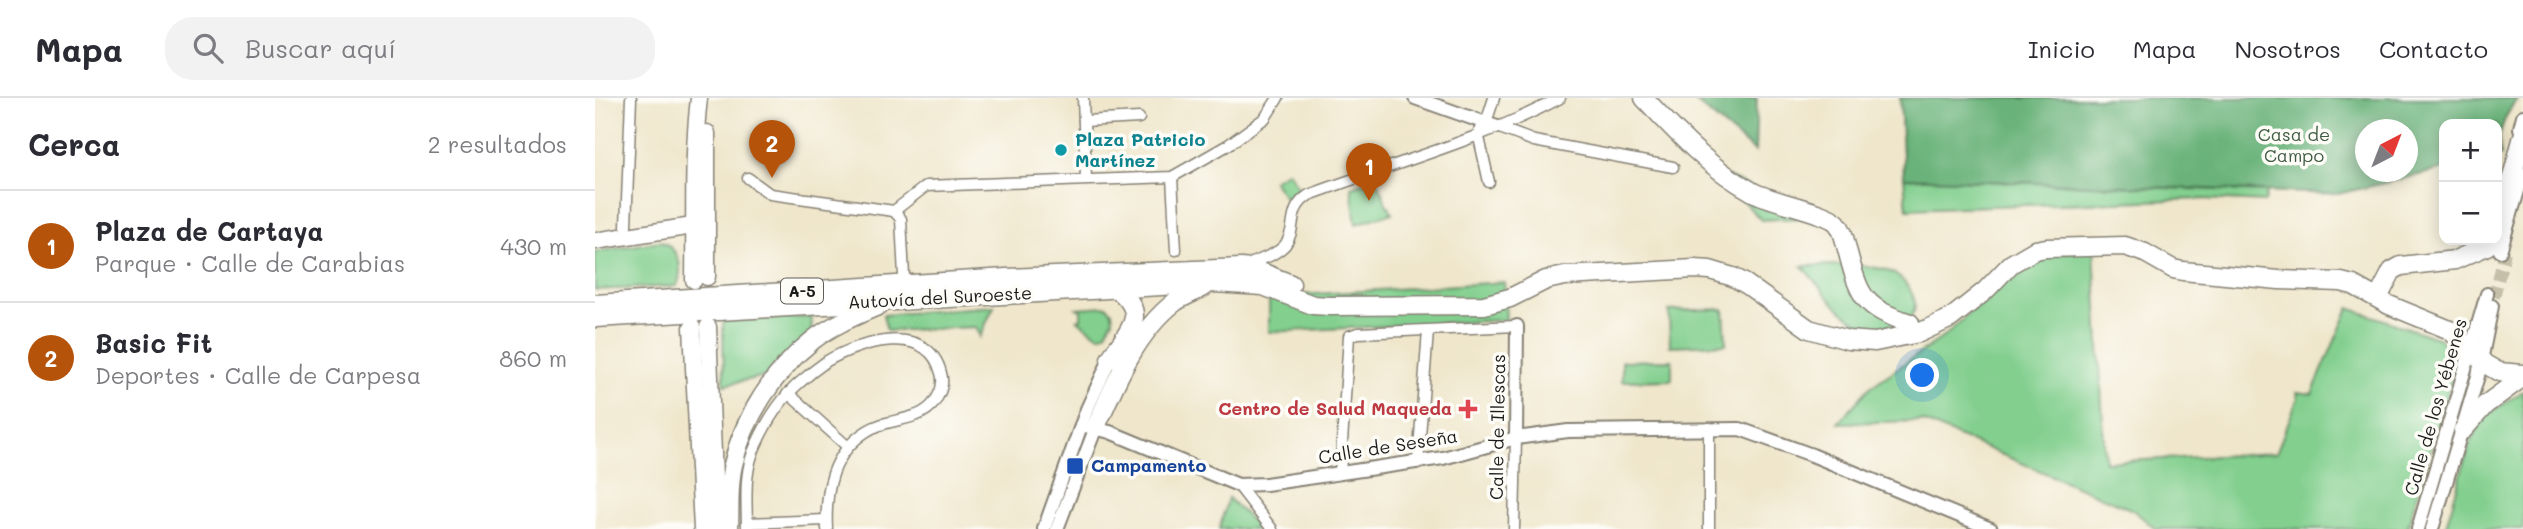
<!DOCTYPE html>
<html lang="es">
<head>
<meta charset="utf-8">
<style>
  :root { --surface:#fff; --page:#f2f2f3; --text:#2b2b33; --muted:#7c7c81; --line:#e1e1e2; --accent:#b45309 }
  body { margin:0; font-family:Mali,sans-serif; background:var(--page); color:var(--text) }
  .controls { position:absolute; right:21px; top:21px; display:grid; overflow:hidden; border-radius:14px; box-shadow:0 4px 18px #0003 }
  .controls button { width:63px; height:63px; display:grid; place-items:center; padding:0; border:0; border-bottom:2px solid var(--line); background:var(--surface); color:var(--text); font:35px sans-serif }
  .compass { position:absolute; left:1760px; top:21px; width:63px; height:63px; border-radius:50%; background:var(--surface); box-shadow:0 4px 18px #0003; rotate:42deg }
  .you { position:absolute; left:1328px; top:278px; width:24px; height:24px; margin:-18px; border:5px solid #fff; border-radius:50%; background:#1a73e8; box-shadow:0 0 0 10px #1a73e833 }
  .badge { display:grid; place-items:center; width:46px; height:46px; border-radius:50%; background:var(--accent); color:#fff; font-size:23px; font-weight:700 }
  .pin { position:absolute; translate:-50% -58px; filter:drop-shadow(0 2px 4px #0008) }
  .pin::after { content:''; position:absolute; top:37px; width:24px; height:21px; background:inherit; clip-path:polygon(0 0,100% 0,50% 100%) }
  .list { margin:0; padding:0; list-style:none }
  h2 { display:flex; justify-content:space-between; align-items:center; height:91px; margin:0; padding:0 28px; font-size:30px }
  h2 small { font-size:23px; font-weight:400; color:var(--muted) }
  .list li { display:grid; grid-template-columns:46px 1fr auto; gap:21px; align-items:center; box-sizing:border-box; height:112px; padding:0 28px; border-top:2px solid var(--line) }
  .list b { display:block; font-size:26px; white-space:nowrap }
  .list p { margin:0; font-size:23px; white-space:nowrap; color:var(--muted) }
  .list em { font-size:23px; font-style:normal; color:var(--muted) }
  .icon { flex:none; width:38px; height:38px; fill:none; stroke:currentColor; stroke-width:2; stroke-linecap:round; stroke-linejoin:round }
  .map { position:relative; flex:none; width:1928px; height:431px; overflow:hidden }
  header { display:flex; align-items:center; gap:42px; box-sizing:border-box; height:98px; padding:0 35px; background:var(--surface); border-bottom:2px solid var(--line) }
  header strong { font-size:33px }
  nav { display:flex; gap:38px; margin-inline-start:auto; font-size:24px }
  .search { width:490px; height:63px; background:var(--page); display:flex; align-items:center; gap:18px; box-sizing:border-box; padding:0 24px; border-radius:28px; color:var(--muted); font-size:26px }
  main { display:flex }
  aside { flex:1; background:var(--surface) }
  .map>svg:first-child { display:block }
</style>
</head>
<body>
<header>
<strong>Mapa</strong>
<div class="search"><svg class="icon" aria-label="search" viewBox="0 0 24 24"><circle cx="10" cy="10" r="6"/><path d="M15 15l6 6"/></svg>Buscar aquí</div>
<nav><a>Inicio</a><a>Mapa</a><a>Nosotros</a><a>Contacto</a></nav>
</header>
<main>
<aside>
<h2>Cerca<small>2 resultados</small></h2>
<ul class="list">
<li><span class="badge">1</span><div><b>Plaza de Cartaya</b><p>Parque · Calle de Carabias</p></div><em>430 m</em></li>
<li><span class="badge">2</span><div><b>Basic Fit</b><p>Deportes · Calle de Carpesa</p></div><em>860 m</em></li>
</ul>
</aside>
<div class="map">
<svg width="1928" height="431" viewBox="0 0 1928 431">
  <rect width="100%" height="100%" fill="#fdfcf7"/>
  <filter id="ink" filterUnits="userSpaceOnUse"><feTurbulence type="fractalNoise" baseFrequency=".0143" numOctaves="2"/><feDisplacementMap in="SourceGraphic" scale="14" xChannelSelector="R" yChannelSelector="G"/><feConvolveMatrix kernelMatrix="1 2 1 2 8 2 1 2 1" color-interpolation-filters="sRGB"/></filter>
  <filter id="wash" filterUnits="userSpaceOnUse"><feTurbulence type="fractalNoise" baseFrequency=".00686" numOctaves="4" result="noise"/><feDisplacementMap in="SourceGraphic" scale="28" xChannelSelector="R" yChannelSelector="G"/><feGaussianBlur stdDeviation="1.57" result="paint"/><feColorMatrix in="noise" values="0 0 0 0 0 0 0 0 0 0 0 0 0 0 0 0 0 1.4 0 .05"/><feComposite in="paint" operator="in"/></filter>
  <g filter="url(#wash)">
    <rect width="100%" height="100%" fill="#efe6cb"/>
    <g fill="#82cf8e" stroke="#4f7655" stroke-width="2">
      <polygon points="693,73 704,91 690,100 678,82"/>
      <polygon points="1121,74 1224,119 1166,122"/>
      <polygon points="782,80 792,108 794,108 797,115 761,126 756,89"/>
      <polygon points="1309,80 1672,94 1670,104 1607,101 1312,111"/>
      <path d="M65,143C84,150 89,169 82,188L0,192V154Z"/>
      <path d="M1499,151L1510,364L1681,355L1703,300L1702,294L1717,296L1754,210L1845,241C1858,251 1860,259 1858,276L1812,431H1561L1538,412L1327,323L1243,325L1274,290L1351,237L1429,164L1443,158Z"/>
      <path d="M1250,167C1266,168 1283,168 1298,175C1313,184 1331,208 1311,223C1306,227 1296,227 1290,228C1281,230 1273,230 1264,225C1241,213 1224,187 1207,168Z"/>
      <polygon points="909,184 911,222 674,234 674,199"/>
      <polygon points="399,208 385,239 381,229 292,233 288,217"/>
      <polygon points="512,208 517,214 518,222 510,236 504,238 482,222 486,221 486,212 482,210"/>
      <polygon points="1129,211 1131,246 1075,248 1074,213"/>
      <polygon points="217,219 216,241 175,277 129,287 128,223"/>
      <polygon points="1077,262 1077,282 1027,283 1027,263"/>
      <polygon points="1928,293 1928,431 1850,431 1876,342 1892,317"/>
      <polygon points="633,400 661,427 663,431 624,431"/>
    </g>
    <g fill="#69b279" stroke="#42674a" stroke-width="2" fill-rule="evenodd">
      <polygon points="1096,0 1162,0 1160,54"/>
      <path d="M1305,0H1923C1911,14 1900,39 1906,57L1902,58V26H1849V71L1743,96L1309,80ZM1770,32H1812V74H1770Z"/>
    </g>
  </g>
  <g filter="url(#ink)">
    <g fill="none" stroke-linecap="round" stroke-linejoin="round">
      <polyline stroke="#c5bea8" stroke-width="12" stroke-dasharray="12 6" stroke-linecap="butt" points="1899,199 1910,154"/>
      <defs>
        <g id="minor">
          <polyline points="488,0 491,81"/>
          <polyline points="489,23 544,20"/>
          <polyline points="902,29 939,43 1078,69"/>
          <polyline points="577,79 581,152"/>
          <polyline points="153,80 175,96 299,113 331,88 577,79 633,47 670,20 683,0"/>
          <polyline points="894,84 883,35 891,25 899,0"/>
          <polyline points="299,113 306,121 309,178"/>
          <polyline points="31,128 36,0"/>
          <path d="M650,168C663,162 680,158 690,147C703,130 691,112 714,97C797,66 887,42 965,0"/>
          <polyline points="193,295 253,349"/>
          <polyline points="823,364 833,233"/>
          <polyline points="745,375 754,238 763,235 922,228"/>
          <polyline points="643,387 677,431"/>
          <polyline points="152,425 231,422"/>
          <path d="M152,431C152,402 148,375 161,347C171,325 185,302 203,286C212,278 222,270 232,263C264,244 333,223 346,275C348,282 347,290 344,296C331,327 296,317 272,333C237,355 230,392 232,431"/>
          <polyline points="919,431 921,340"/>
          <polyline points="1114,431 1114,330"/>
        </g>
        <g id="tertiary">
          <polyline points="820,0 902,29"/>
          <polyline points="1928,18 1925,30 1928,39"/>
          <polyline points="1905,153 1928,76"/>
          <polyline points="486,327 515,334 643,387 671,386 848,360 921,340 973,333 1145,331 1217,357 1396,431"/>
          <polyline points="921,340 922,228"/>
          <polyline points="449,431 492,311 515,261"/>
          <polyline points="462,431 501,329"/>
          <polyline points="1823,431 1892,196"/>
          <polyline points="1837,431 1883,278 1897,208"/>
        </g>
        <g id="primary">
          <polyline points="112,35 112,179"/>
          <polyline points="0,143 111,126"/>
          <path d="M99,182C100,121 97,60 104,0"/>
          <polyline points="97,229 107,431"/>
          <polyline points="113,229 121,431"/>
        </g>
        <g id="motorway">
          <path d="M1049,0C1083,36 1114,70 1158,94C1177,104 1232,114 1242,125C1249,133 1250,145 1253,155C1265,201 1270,210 1315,225"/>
          <polyline points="1902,135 1928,38"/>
          <polyline points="1783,200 1797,173 1806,168 1860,162 1892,148 1897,142"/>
          <polyline points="0,206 411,180 646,170 661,172 696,186"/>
          <polyline points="0,220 619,185 668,188 718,207 735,208 889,207 915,200 951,182 970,178 1100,171 1115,172 1138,179 1151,186 1214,231 1253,242 1280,244 1324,235 1356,220 1390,193 1416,166 1440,152 1451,150 1530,148 1550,155 1578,171 1588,173 1684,182 1746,184 1758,187 1794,207 1855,232 1890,266 1904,274 1928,276"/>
          <path d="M515,261C534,231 555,217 521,190"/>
          <path d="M501,329C520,285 541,234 580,204C589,198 600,194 609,189"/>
          <polyline points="1868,332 1890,307 1928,279"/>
          <path d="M134,431C135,410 133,387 138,367C148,320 180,272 218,242C237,227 262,217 285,207"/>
        </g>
      </defs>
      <use href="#minor" stroke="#868174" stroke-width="13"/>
      <use href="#tertiary" stroke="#868174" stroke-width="16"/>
      <use href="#primary" stroke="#868174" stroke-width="19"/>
      <use href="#motorway" stroke="#868174" stroke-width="21"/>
      <use href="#minor" stroke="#fff" stroke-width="10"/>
      <use href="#tertiary" stroke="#fff" stroke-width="12"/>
      <use href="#primary" stroke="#fff" stroke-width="16"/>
      <use href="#motorway" stroke="#fff" stroke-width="18"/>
    </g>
  </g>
  <circle fill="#0f9aa8" stroke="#fdfcf7" stroke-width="2.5" cx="466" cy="52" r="7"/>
  <path fill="#e0444e" stroke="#fdfcf7" stroke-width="2.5" d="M869.5 300.5h7v7h7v7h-7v7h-7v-7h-7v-7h7z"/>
  <rect fill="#1a4fb4" stroke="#fdfcf7" stroke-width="2.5" x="471" y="359" width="18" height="18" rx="3.5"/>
  <g text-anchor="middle" stroke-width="7" stroke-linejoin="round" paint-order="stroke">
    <rect fill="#fdfcf7" stroke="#605f5e" stroke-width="2" x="186" y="180.5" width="42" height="25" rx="5"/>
    <g font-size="16" font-weight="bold" fill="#1c1c1c">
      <text x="207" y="199">A-5</text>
    </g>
    <g font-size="18" fill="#405b44" stroke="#fdfcf7">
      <text x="1699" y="43">Casa de<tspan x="1699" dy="21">Campo</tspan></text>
    </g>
    <g font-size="18" font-weight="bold" fill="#0d838f" stroke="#fdfcf7" text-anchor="start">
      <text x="480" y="48">Plaza Patricio<tspan x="480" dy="21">Martínez</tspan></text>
    </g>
    <g font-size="18" fill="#1c1c1c" stroke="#fdfcf7">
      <text transform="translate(345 200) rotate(-3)" y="6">Autovía del Suroeste</text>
      <text transform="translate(1841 309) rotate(-74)" y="6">Calle de los Yébenes</text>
      <text transform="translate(903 329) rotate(-89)" y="6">Calle de Illescas</text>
      <text transform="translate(793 349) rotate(-9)" y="6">Calle de Seseña</text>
    </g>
    <g font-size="18" font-weight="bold" fill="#be3a42" stroke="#fdfcf7" text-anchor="end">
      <text x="857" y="317">Centro de Salud Maqueda</text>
    </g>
    <g font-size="18" font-weight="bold" fill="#164399" stroke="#fdfcf7" text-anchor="start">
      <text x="496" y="374">Campamento</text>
    </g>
  </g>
</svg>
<div class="controls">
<button>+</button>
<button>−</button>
</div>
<svg class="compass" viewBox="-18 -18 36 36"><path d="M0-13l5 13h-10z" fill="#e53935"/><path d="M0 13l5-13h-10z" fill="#7c7c81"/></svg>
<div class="you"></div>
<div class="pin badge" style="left:774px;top:103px">1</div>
<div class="pin badge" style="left:177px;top:80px">2</div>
</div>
</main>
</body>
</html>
